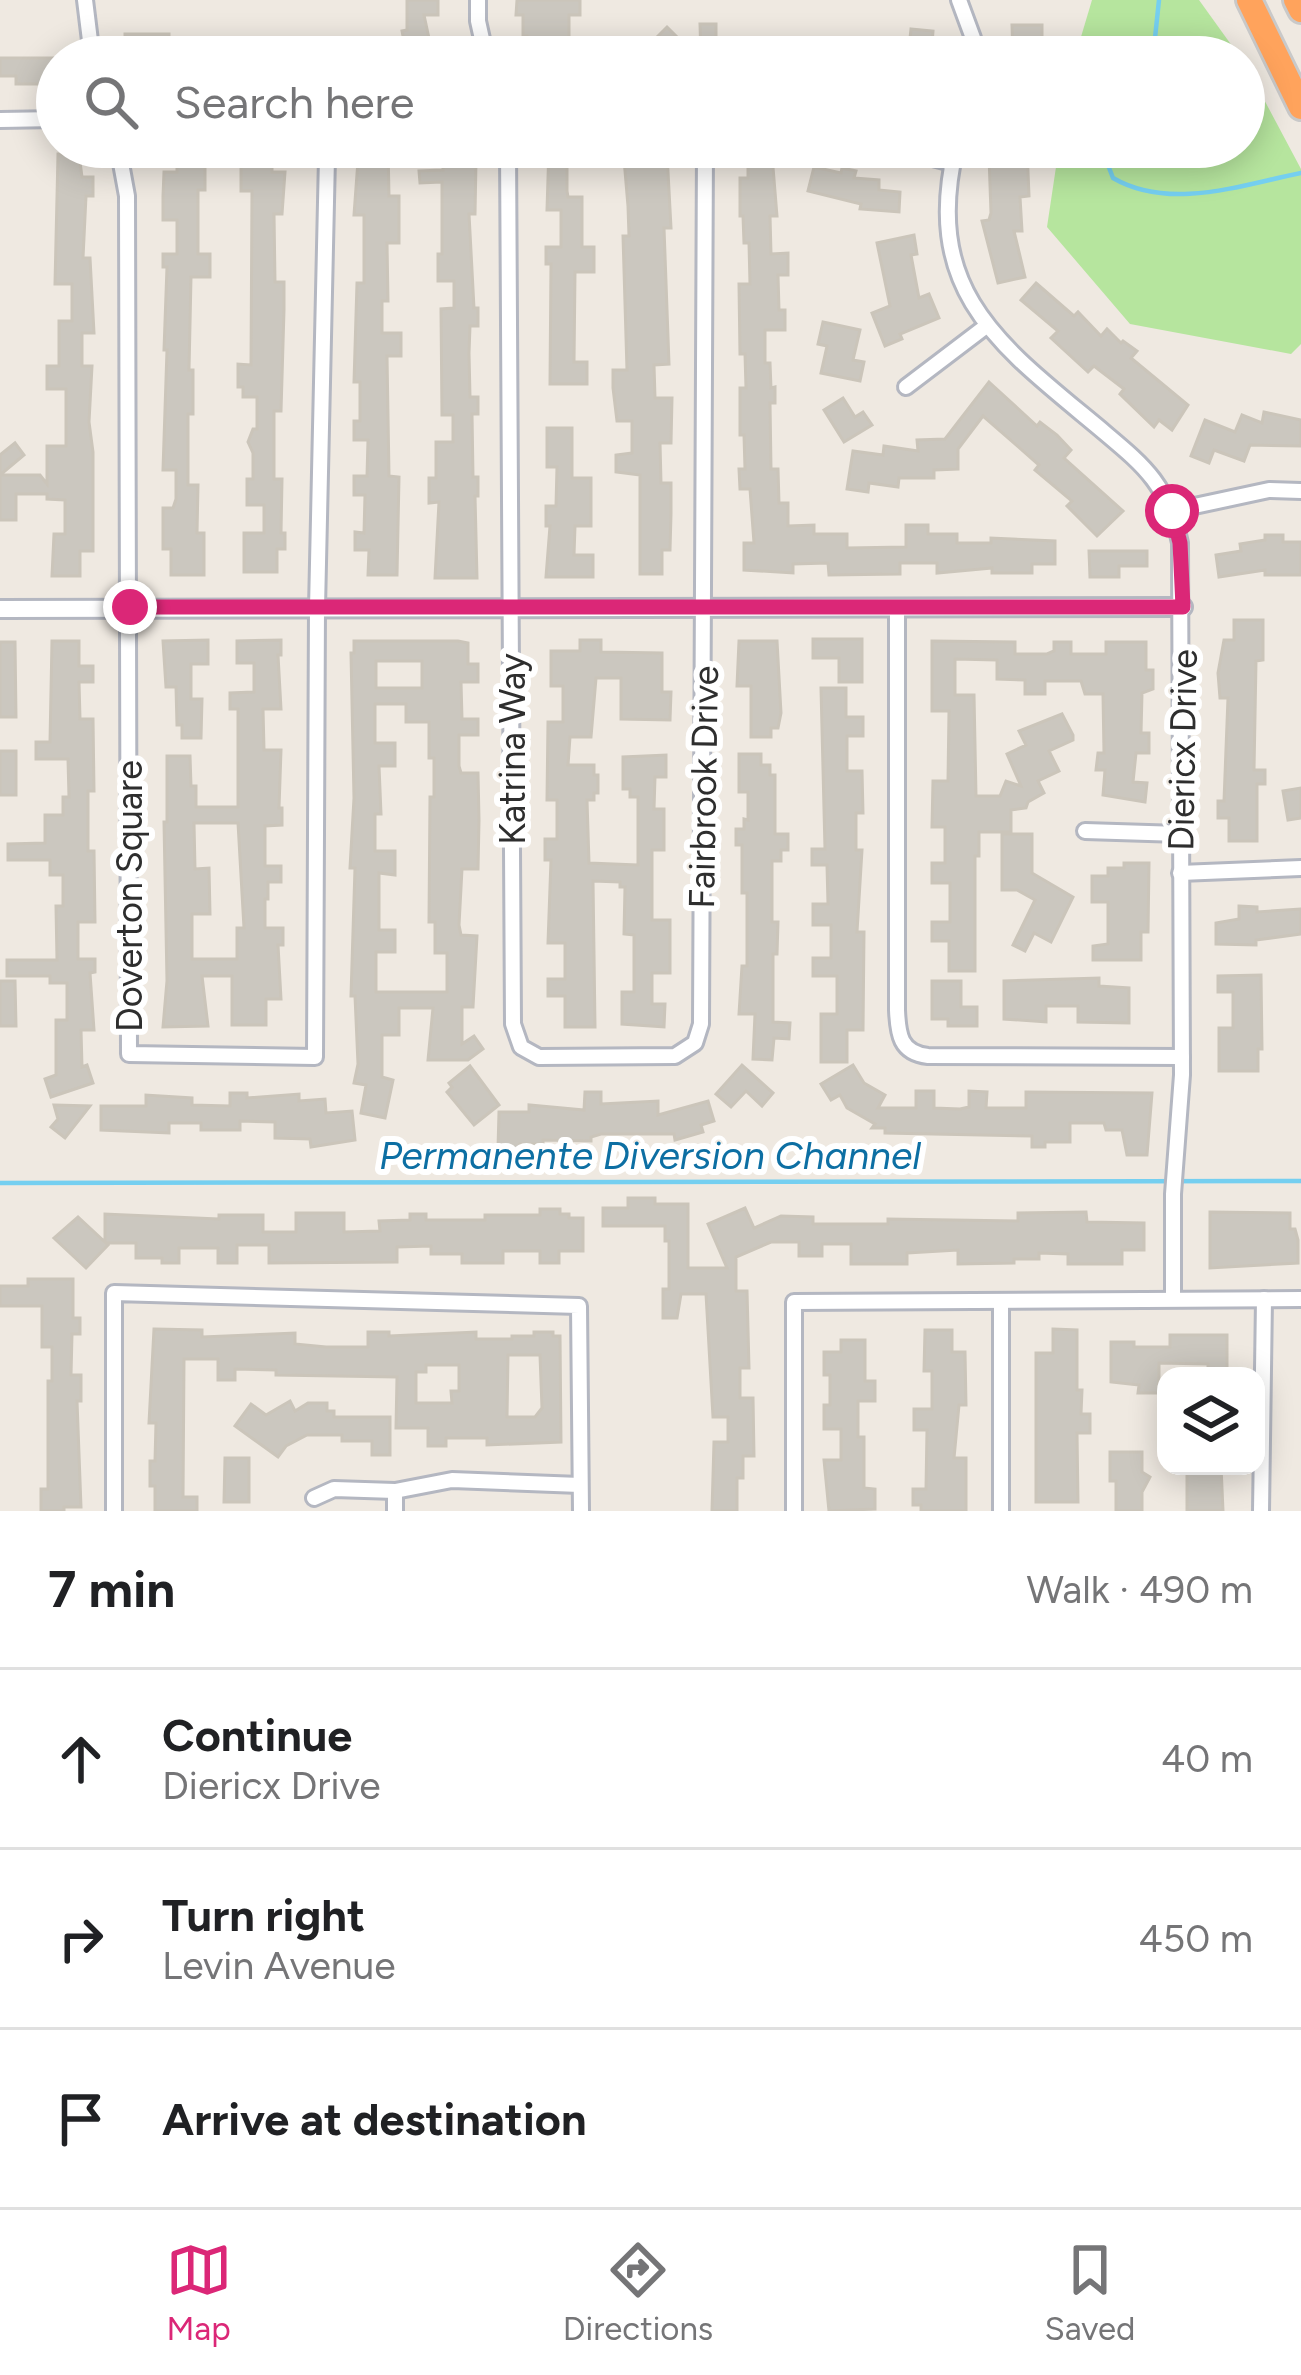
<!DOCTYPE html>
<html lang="en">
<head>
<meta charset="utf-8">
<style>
  :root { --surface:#fff; --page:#f2f2f2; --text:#202124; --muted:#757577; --line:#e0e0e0; --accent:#db2777 }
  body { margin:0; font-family:Figtree,sans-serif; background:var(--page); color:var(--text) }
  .controls { position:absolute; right:36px; bottom:36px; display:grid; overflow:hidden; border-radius:24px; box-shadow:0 6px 30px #0003 }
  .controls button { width:108px; height:108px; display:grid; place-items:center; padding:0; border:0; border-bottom:3px solid var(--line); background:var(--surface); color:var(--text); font:60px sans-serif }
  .stop { position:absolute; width:36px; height:36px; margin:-27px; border:9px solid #db2777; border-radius:50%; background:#fff }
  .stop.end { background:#db2777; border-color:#fff; box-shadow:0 3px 12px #0008 }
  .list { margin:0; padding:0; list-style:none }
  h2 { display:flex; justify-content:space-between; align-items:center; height:156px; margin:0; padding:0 48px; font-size:51px }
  h2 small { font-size:39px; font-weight:400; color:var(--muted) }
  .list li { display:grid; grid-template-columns:78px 1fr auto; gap:36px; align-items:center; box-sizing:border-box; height:180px; padding:0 48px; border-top:3px solid var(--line) }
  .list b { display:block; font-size:45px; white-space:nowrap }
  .list p { margin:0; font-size:39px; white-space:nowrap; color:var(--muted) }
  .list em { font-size:39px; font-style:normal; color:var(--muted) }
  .icon { flex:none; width:66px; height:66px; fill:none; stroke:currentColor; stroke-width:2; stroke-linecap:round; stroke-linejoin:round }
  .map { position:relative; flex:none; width:1301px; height:1511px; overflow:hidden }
  .search { position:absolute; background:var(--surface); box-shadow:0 6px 30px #0003; left:36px; right:36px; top:36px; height:132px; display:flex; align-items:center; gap:30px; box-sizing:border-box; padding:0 42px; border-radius:66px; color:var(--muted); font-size:45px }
  .sheet { height:696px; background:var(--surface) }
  nav { display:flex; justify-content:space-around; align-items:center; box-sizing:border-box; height:168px; border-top:3px solid var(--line); background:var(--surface); font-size:33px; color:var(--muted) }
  nav a { display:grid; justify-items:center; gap:6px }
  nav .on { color:var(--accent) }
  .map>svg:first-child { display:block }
</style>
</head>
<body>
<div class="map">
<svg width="1301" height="1511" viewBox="0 0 1301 1511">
  <rect width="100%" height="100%" fill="#efe9e1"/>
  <g fill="#b6e59e">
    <polygon points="1092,0 1199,0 1240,57 1075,57"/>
    <polygon points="1244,62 1301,169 1301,344 1291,354 1130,324 1047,227 1059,147 1244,147"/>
  </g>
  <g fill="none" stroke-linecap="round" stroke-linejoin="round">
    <g stroke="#75cff0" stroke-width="4.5">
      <polyline points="1143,57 1155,38 1159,0"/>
      <path d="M1101,147L1113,178C1170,211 1241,185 1301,173"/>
      <polyline points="0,1183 1301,1181"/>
    </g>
  </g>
  <g fill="#cbc7bf" stroke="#cbc5ba" stroke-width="3" fill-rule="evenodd">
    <polygon points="407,0 438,0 438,15 424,15 433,57 407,57 402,31 407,30"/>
    <polygon points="517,0 580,0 580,15 569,15 569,45 551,45 551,57 527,57 527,36 523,36 523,15 516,15"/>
    <polygon points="700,24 716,24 716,40 751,39 752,57 701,57"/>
    <polygon points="1012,25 1042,25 1042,57 1013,57"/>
    <polygon points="667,27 697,57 620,57 635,43 643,51"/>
    <polygon points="911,29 933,31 931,57 908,57"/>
    <rect x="125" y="34" width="44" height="23"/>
    <polygon points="195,40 283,45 283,57 195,57"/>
    <polygon points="0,58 57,58 57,84 16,84 16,76 0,76"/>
    <polygon points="177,147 205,148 205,190 198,190 198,254 210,254 210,277 191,277 189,370 193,370 193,414 188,414 188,485 198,485 197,533 204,533 204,575 171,575 171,549 163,549 163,508 173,508 176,499 176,470 163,470 167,350 164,350 167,267 163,267 163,254 177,254 177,220 163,220 163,196 164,172 177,172"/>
    <polygon points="241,147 272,147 272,172 285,172 282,214 274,214 275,282 284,282 284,310 281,411 274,411 274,479 282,479 281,533 285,533 285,549 277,549 277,572 244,572 244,533 264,533 264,505 247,505 247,479 253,479 253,453 248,442 253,429 257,429 257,397 243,397 243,387 238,387 238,364 251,365 252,191 241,191"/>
    <polygon points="359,147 388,147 389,196 399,196 399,243 387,243 388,301 382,301 382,333 401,333 401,356 387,356 389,476 399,477 397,575 368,575 369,550 355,550 355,532 364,533 365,495 354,495 354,476 367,476 368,440 354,440 354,421 360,421 360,382 354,382 357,283 364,283 364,215 354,215"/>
    <polygon points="443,147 470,147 470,161 476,161 475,214 469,214 474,308 478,308 478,326 470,326 469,353 470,397 478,397 478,414 472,414 473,477 478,477 478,496 475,496 477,578 435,578 439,502 429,503 429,478 436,478 436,442 453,442 453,415 442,415 441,309 454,308 454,281 438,281 438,254 442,254 442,182 420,183 419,171 443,170"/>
    <polygon points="549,147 584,147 584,161 567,160 567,191 568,197 582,197 582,247 594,247 594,272 575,272 574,362 587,362 587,384 550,384 551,264 546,264 546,247 561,247 561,210 547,210"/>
    <polygon points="623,147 650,147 650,153 667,153 671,228 664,228 669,364 654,365 655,398 672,398 671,443 660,443 661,483 671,483 671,514 670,550 662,550 662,574 640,574 640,475 616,472 616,455 632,453 632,421 617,421 613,388 613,370 627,370 623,236 629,236 628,206"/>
    <polygon points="1002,147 1027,147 1029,196 1020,197 1022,231 1014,231 1025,277 998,283 982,221 989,220 991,213 989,156 1002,156"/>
    <polygon points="58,154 79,154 82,177 93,177 93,196 86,196 83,258 90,258 94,333 82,333 82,366 92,366 89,422 93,452 93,551 80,551 80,576 52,576 54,534 65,534 65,500 47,499 47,494 16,494 16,520 0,520 0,455 15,443 24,455 0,475 40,475 47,484 47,446 66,446 66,389 47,389 47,366 59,366 59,321 72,321 72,284 55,284"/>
    <polygon points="748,155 772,155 777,216 770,216 771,254 788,253 788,275 778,275 779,310 785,310 785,330 765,330 765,363 770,363 771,388 775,387 775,403 770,403 771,469 778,469 779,503 788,503 788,526 814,525 814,534 847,534 847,548 906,547 906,525 928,525 928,534 957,534 957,543 991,543 991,538 1055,541 1055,564 1032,564 1032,573 992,573 992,568 937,573 937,563 900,563 900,574 829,575 828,563 793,564 793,573 744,570 744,543 754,543 750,489 740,489 739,469 745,469 744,435 740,435 740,388 746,388 745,354 740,354 739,284 750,284 749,243 744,243 743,216 740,216 740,178 748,178"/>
    <polygon points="814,167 841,173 842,168 856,171 854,178 879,180 879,190 900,192 899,212 860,209 861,204 808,191"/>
    <polygon points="914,235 917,254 911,255 919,298 929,294 939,318 900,334 902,339 885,346 872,313 890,306 877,243"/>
    <polygon points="1036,283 1074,316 1078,312 1101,336 1107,329 1121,343 1123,341 1137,351 1131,358 1188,405 1172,430 1159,420 1154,427 1120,394 1124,389 1094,366 1088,372 1051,338 1058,331 1021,300"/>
    <polygon points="823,322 860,330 853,360 864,362 860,381 821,373 827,346 818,344"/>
    <polygon points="989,382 1037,426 1040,422 1057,435 1071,450 1064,458 1123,511 1097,536 1067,506 1072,501 1035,470 1039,465 983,416 958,449 958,469 934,470 934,478 899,478 898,487 869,483 868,492 847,489 853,451 883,455 884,446 918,451 917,440 945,439"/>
    <polygon points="843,398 855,417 863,412 872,425 844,442 824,410"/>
    <polygon points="1264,412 1301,420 1301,446 1250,445 1244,461 1214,450 1209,463 1191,456 1205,420 1235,432 1242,415 1262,423"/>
    <polygon points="547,428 572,428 572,478 591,478 591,526 575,526 574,555 593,555 593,577 546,577 550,526 546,526 546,506 556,506 557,467 547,467"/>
    <polygon points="1265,535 1283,535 1283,542 1301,542 1301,575 1265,575 1265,570 1219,577 1216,555 1241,551 1240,544 1265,540"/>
    <polygon points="1089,551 1147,551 1147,566 1119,566 1119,577 1090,577"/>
    <polygon points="1234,620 1263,620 1263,660 1256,661 1254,770 1265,770 1265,784 1257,784 1257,841 1229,841 1229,818 1218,818 1218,801 1224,801 1228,698 1220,698 1218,673 1224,640 1234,640"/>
    <polygon points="813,639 862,639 862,682 839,682 839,658 813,658"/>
    <polygon points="208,640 208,664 191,664 191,699 202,699 201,738 182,738 182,725 177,725 176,687 166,687 163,641"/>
    <path d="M281,640V655H278L281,709H263L264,750H281L279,808H282V825L265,826V866H281V882H268V899H265V928H283V945H278L281,999H266V1025H232V976H202L208,1026L163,1027L167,981L164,822H167V756H190L191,786H196V807H238V709H230V693L254,692V663H237V641ZM194,823H238L244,928H237V959H192V914H210L209,868L195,869Z"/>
    <polygon points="580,640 601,640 601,652 662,653 662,692 671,692 670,720 621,719 621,678 596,678 591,737 570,737 568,765 594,765 594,775 598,775 598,793 594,793 594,800 587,800 589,863 638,865 638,797 630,797 630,789 623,789 623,757 666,755 666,777 655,777 654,809 664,809 664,850 652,850 652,920 670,920 670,973 652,973 652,1004 665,1004 664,1027 622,1024 622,992 634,992 634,935 624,934 625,887 620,887 620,882 593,881 595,1027 565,1027 565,996 548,996 548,979 565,979 565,943 548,943 551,860 545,860 545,839 557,839 557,800 547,800 548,722 563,722 563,686 551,686 551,651 580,651"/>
    <polygon points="52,641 79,641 79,666 93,666 93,682 79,682 80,719 93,719 94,791 88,791 88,851 94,851 95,922 78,922 78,959 95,959 95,972 90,973 94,1030 81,1030 82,1067 87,1065 93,1083 51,1097 45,1079 56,1075 56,1020 67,1020 67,983 50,983 50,976 7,976 7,960 57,960 56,906 63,906 63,875 50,875 50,860 8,860 8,844 45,843 45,815 63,815 63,797 69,797 68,759 36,759 36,742 50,742"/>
    <path d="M354,641H458L468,643V664H478V682H461L462,719H478V735H459V766L461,773H478L479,820L478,869H462L459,925L461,935L477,936L473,1007H462V1044L474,1036L483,1049L468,1060H428L433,1008H399V1035H382V1077L393,1080L385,1118L361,1113L366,1085L354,1083L358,1064L355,996H351L355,868H350L354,798L351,653H354ZM376,661H422V688H376ZM375,704H406V722H429V758H434V797H430L429,922H435V953H447V992H376V952H395V930H379V873L395,875V851H375V814H381L379,766H395V743H375Z"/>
    <polygon points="739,641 777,641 781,713 778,728 771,728 771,737 751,737 751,686 737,686"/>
    <polygon points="932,641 1015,642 1015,654 1047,654 1054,651 1054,642 1071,642 1071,654 1106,654 1106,642 1146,642 1146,670 1153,670 1153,689 1142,693 1141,733 1149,733 1149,753 1136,753 1133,782 1147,783 1145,802 1103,795 1105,770 1096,770 1098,753 1104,753 1103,694 1085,694 1081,681 1045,681 1045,694 1025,694 1025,680 997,679 997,660 955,659 955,695 974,695 976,796 1000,796 1006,781 1021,786 1007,754 1026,745 1019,731 1062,714 1073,735 1073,740 1049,751 1059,771 1038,781 1044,793 1028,802 1026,808 1011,810 1011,832 979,832 979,856 975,856 975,971 949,971 949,941 932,941 932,922 950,922 950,883 932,883 932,863 945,863 945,827 932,827 933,781 948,781 949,711 932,711"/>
    <polygon points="0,642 15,642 16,717 0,717"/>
    <polygon points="821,688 846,688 846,717 863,717 863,736 847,736 847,771 862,771 863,813 856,813 856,850 862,850 857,932 864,932 863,1030 847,1030 847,1062 821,1062 821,1014 837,1014 837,976 813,976 813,958 831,958 831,925 813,925 813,904 828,904 827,865 812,865 812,849 825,849"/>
    <rect x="0" y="751" width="16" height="44"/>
    <polygon points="739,754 761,754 761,765 770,765 770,775 775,775 775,834 788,834 788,850 781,850 781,861 772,861 772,922 778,922 777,954 773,954 773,1022 790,1023 789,1039 774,1038 772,1060 753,1059 755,1014 739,1014 742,966 747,966 747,893 742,893 742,845 736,845 736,829 744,829 744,819 748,820 748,792 739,792"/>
    <polygon points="1301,788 1301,818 1288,820 1283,791"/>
    <polygon points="1002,834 1032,834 1032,873 1073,897 1051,942 1034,933 1025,951 1013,945 1035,900 1017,890 1002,890"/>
    <polygon points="1124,863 1149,863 1148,932 1141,932 1141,960 1093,960 1093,946 1108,944 1108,902 1092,902 1092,876 1108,876 1108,868 1124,868"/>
    <polygon points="1239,906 1257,907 1257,912 1301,909 1301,934 1256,940 1256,945 1216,944 1216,923 1239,919"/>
    <polygon points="1261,975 1262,1049 1258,1049 1258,1071 1219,1071 1219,1028 1233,1028 1233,992 1218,992 1218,976"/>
    <polygon points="1099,978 1099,986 1129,988 1129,1023 1078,1022 1078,1006 1046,1006 1046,1022 1004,1019 1004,981"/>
    <polygon points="0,981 15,981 16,1026 0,1026"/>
    <polygon points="932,981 961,981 961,1007 977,1007 977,1026 948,1026 948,1019 932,1019"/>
    <polygon points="742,1065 773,1093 762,1106 746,1091 731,1107 716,1094"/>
    <polygon points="853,1065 864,1083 885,1095 878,1108 916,1108 916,1091 934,1091 934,1108 960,1109 969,1107 969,1091 987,1092 986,1108 1026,1108 1026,1092 1152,1093 1147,1155 1127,1155 1122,1130 1106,1130 1104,1123 1070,1123 1070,1142 1045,1142 1045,1147 1032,1147 1032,1136 885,1133 885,1128 872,1128 875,1124 847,1108 840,1095 831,1100 821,1084"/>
    <polygon points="470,1066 499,1105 474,1125 447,1092 452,1087 449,1083"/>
    <polygon points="585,1092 601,1092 601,1104 658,1101 658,1115 708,1101 714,1121 701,1125 703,1132 675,1140 674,1134 601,1134 591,1137 591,1141 543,1140 543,1144 520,1144 520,1149 498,1149 499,1112 529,1112 529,1105 584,1110"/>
    <polygon points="230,1093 247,1093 247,1098 299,1094 299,1101 325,1099 326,1113 352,1111 355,1140 311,1147 310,1139 275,1138 275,1122 240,1121 240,1130 201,1130 201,1123 169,1123 169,1133 101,1130 101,1106 146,1106 146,1095 192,1098 192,1105 230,1106"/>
    <polygon points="54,1105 90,1106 65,1138 51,1127 58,1119"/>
    <polygon points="628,1198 655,1198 655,1204 688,1204 688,1268 727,1268 708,1224 745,1208 754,1228 781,1216 813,1217 813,1224 888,1224 888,1219 1018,1221 1018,1213 1086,1212 1087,1222 1144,1223 1144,1250 1122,1250 1122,1264 1068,1264 1068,1254 1039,1253 1039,1259 1014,1259 1014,1263 958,1264 958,1250 907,1253 907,1264 851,1264 851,1244 822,1244 822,1256 799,1256 799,1242 771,1242 736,1257 736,1291 747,1291 749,1368 740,1368 740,1398 753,1398 754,1456 743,1456 743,1478 737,1478 737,1511 712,1511 714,1442 728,1442 728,1417 713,1417 706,1294 681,1294 677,1318 663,1318 663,1289 669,1289 669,1241 665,1241 665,1226 603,1226 603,1208 628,1208"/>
    <polygon points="540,1209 560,1209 560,1214 569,1214 569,1218 583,1218 583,1251 559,1251 559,1263 540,1263 540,1251 503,1251 503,1263 462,1263 462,1254 431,1254 431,1246 397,1247 397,1262 269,1263 269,1245 237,1245 237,1263 218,1263 218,1248 179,1248 179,1263 162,1263 162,1258 136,1258 136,1243 106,1243 108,1245 86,1268 54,1238 78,1217 105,1242 105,1214 219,1219 219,1215 263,1215 263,1232 296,1232 296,1213 344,1213 344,1232 380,1231 379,1221 410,1220 410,1214 426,1214 426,1220 485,1220 485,1215 540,1215"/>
    <polygon points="1210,1212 1290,1213 1290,1229 1295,1229 1298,1240 1298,1263 1210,1268"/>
    <polygon points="28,1279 73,1279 73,1318 80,1318 80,1334 72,1334 71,1375 81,1375 81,1401 77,1401 81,1507 64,1507 64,1511 41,1511 41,1489 48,1489 48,1381 52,1381 52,1347 42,1347 42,1306 0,1306 0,1286 28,1286"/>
    <path d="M154,1329L202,1330V1337L295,1333V1344L326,1347H368V1332H389V1336L476,1332V1339H512V1336H534V1332H553V1336H560L561,1442L487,1445V1438H446V1446H428V1428H396L397,1377L276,1375V1370L235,1369V1380H218V1359H184L183,1497H197V1511H155V1486H150V1461H155L156,1423H149ZM508,1355H540L542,1408L535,1417H507ZM426,1365H459V1391H451L452,1403H416V1372H426Z"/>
    <polygon points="1053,1329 1077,1330 1077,1390 1082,1390 1081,1414 1090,1414 1090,1433 1077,1433 1078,1502 1036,1502 1036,1353 1053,1353"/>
    <polygon points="925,1330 952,1330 952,1352 965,1352 966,1405 959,1405 954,1458 966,1458 966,1511 921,1511 921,1505 913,1505 913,1489 926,1489 927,1430 914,1430 914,1409 932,1409 932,1371 924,1371"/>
    <polygon points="1170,1335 1227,1335 1227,1370 1208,1370 1208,1364 1159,1363 1159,1393 1138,1393 1139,1385 1111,1382 1111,1342 1134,1342 1134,1347 1170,1347"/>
    <polygon points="841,1340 865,1340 865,1381 875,1381 875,1401 858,1401 858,1437 864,1437 864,1488 875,1489 875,1509 829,1511 824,1460 841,1460 841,1429 824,1429 824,1405 830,1405 830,1375 824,1375 824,1352 841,1352"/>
    <polygon points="290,1401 295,1411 308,1403 327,1403 327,1411 334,1411 334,1417 390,1417 390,1455 372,1455 372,1441 342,1441 342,1435 307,1435 286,1446 278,1457 235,1426 251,1404 266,1415"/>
    <polygon points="1110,1452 1142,1452 1142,1472 1150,1477 1142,1492 1142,1511 1116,1511 1116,1481 1110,1481"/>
    <polygon points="225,1458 249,1458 249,1502 224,1502"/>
    <polygon points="1187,1466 1221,1466 1223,1511 1187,1511"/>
  </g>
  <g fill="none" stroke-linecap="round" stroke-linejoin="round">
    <defs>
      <g id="minor">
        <polyline points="85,0 92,57"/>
        <polyline points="478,0 478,21 486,57"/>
        <polyline points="959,0 973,38 972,57"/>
        <polyline points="0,120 57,119"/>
        <polyline points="118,147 127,196 129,1054 315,1057 317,608 327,157 320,147"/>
        <polyline points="508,147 513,1024 521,1047 539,1057 675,1056 695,1043 701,1024 705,147"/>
        <polyline points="891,147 952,163"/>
        <path d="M956,147C922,291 998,344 1098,427C1143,465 1167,482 1180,543L1182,1075L1173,1194V1299"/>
        <polyline points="906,387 985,327"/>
        <polyline points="1171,511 1269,490 1301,491"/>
        <path d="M897,610V1010C898,1034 900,1053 928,1056L1182,1057"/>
        <polyline points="1085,831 1180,834"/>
        <polyline points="1180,873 1301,868"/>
        <polyline points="395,1491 395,1511"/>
        <polyline points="314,1498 334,1489 395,1491 452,1480 580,1485"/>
        <polyline points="114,1511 114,1293 579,1306 581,1511"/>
        <polyline points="794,1511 794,1302 1301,1299"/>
        <polyline points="1001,1511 1001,1301"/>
        <polyline points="1261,1511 1264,1299"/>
      </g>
      <polyline id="tertiary" points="0,609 1183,607"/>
      <g id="motorway">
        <polyline points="1249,0 1301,107"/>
        <polyline points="1296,0 1301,10"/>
      </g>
    </defs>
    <use href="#minor" stroke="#b4b7c1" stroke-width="20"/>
    <use href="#tertiary" stroke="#b4b7c1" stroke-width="22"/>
    <use href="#motorway" stroke="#c9c9c9" stroke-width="30"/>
    <use href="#minor" stroke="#fff" stroke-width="14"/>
    <use href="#tertiary" stroke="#fff" stroke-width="16"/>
    <use href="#motorway" stroke="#ffa35c" stroke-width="24"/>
  </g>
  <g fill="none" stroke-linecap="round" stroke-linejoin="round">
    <polyline stroke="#db2777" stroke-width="15" points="130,607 1183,607 1180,543 1172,511"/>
  </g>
  <g text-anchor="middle" stroke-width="12" stroke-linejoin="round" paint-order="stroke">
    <g font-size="36" fill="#2e2e2e" stroke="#fff">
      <text transform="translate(512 749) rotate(-90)" y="13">Katrina Way</text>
      <text transform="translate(1182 750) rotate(-89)" y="13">Diericx Drive</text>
      <text transform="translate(703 787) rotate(-89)" y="13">Fairbrook Drive</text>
      <text transform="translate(129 896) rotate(-90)" y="13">Doverton Square</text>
    </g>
    <g font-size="39" font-style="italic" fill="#0d6fa3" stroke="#fff">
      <text x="650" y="1169">Permanente Diversion Channel</text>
    </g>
  </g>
</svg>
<div class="controls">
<button><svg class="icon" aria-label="layers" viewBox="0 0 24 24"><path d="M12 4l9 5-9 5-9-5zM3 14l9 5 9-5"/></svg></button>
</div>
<div class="stop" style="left:1172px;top:511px"></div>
<div class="stop end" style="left:130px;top:607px"></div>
<div class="search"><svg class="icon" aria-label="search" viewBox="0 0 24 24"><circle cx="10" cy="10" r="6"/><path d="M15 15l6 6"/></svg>Search here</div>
</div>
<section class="sheet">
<h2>7 min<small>Walk · 490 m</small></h2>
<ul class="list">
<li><svg class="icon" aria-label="ahead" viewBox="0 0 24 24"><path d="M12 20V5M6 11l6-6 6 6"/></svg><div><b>Continue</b><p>Diericx Drive</p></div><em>40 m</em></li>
<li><svg class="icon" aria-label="right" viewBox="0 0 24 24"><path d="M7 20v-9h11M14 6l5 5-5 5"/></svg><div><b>Turn right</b><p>Levin Avenue</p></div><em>450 m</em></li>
<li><svg class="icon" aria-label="arrive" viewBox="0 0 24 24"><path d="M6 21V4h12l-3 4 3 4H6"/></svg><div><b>Arrive at destination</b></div></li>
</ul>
</section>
<nav>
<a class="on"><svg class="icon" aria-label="map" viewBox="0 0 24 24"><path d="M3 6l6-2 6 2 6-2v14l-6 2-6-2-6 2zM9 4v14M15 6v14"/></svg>Map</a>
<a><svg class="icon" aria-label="directions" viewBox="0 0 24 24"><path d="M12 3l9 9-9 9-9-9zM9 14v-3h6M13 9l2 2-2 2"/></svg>Directions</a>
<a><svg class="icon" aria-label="saved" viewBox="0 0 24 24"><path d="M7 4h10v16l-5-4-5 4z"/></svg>Saved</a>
</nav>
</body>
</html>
